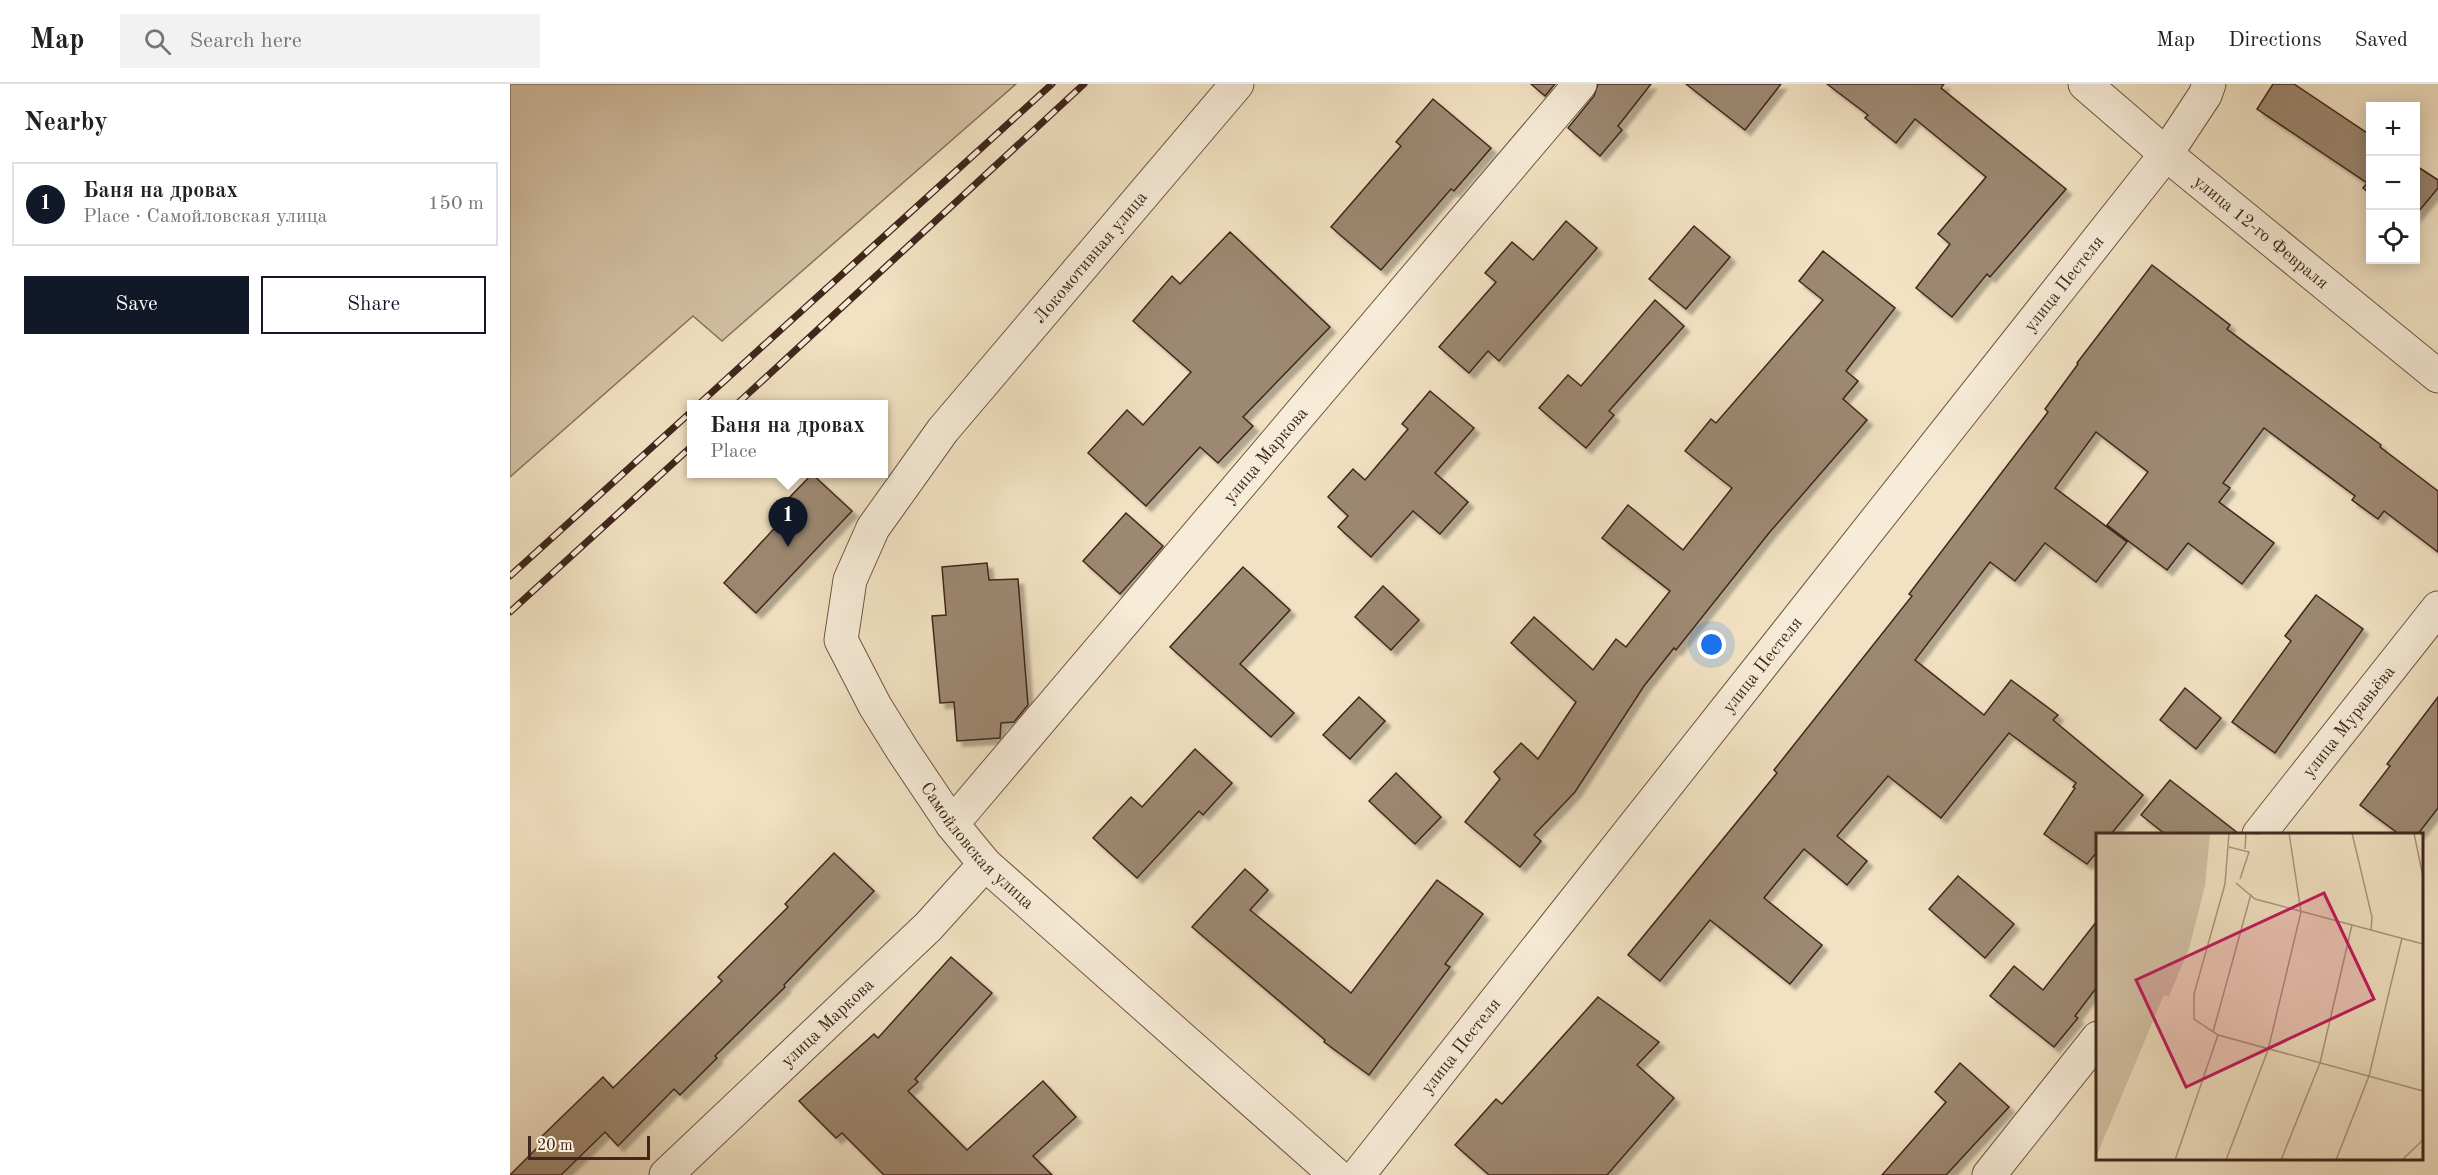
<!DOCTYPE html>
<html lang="en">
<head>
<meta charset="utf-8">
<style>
  :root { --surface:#fff; --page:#f2f2f2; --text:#202124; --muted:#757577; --line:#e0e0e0; --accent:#111827 }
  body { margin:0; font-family:"Old Standard TT",serif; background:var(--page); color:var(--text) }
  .controls { position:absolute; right:18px; top:18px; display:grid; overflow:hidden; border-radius:0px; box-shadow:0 3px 15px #0003 }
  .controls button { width:54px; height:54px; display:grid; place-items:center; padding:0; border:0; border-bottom:2px solid var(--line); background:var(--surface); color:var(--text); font:30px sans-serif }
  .scale { position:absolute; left:18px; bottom:15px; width:122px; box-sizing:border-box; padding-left:6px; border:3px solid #41261b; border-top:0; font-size:16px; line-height:21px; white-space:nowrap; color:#41261b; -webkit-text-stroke:4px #f7ecd8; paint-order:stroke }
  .you { position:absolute; left:1202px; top:561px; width:21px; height:21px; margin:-15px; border:4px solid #fff; border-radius:50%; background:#1a73e8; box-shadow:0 0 0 9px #1a73e833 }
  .badge { display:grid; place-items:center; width:39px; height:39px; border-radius:50%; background:var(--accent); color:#fff; font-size:20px; font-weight:700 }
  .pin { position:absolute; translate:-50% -50px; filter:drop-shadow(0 2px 3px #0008) }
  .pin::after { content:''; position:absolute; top:32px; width:21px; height:18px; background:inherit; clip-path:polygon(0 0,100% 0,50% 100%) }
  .popup { position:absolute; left:177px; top:316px; width:201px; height:78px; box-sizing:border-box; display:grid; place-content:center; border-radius:0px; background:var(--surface); filter:drop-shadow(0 2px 4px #0005); font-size:20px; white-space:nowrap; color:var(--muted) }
  .popup b { font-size:22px; color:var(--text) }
  .popup::after { content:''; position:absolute; left:50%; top:100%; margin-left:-12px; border:12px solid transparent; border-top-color:var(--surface) }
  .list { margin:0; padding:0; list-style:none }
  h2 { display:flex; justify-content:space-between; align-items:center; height:78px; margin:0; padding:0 24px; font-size:26px }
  h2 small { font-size:20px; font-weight:400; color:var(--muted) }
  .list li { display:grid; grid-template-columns:39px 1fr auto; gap:18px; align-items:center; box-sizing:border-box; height:84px; margin:0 12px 12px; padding:0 12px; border:2px solid var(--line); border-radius:0px }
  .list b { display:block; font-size:22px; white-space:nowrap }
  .list p { margin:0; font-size:20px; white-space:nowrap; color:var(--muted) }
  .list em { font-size:20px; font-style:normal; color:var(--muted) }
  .actions { display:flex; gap:12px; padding:18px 24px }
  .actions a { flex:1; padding:14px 0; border:2px solid var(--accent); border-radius:0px; text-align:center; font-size:21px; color:var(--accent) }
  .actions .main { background:var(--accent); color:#fff }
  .icon { flex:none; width:33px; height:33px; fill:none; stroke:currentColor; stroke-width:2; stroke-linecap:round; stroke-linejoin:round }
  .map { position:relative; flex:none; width:1928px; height:1091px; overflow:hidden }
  header { display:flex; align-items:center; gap:36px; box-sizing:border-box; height:84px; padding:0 30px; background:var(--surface); border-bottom:2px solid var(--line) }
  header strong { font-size:28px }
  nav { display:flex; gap:33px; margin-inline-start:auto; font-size:21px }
  .search { width:420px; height:54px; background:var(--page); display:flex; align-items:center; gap:15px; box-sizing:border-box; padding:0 21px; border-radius:0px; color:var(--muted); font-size:22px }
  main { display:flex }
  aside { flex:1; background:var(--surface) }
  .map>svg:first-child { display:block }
</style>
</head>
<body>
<header>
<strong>Map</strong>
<div class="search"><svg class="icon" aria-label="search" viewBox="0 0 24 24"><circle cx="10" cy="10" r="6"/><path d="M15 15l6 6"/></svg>Search here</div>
<nav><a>Map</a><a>Directions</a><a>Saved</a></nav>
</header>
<main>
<aside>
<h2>Nearby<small></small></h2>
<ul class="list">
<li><span class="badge">1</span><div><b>Баня на дровах</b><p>Place · Самойловская улица</p></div><em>150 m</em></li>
</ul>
<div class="actions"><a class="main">Save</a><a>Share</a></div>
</aside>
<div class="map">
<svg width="1928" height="1091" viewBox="0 0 1928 1091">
  <defs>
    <filter id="shadow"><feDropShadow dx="5.5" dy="5.5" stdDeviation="1.5" flood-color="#0004"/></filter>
  </defs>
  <rect width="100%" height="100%" fill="#f2e2c3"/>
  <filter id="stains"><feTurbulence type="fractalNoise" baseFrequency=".00333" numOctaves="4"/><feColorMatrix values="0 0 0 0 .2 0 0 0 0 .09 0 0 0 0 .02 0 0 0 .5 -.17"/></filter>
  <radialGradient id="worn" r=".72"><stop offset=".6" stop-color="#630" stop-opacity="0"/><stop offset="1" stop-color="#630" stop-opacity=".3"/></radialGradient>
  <polygon fill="#d4c2a6" stroke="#8a7460" stroke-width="1.5" points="0,0 506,0 212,257 183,232 0,393"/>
  <g fill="#9d8872" stroke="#41261b" stroke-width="1.5" filter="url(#shadow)">
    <polygon points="1021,0 1045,0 1035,12"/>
    <polygon points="1088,0 1141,0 1108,42 1112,46 1090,72 1058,44 1084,12"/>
    <polygon points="1176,0 1271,0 1235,46"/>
    <polygon points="1317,0 1434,0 1431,4 1556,105 1480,193 1477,190 1442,233 1406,204 1440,160 1428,150 1476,93 1405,35 1386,59 1355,34 1358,31"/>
    <polygon points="1763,0 1784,0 1860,51 1860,110 1853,104 1857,99 1747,25"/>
    <polygon points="923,15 981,64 944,107 941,105 871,186 821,143 891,62 886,58"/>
    <polygon points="1905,81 1928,96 1928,104 1905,132"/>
    <polygon points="1056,137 1087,164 989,277 978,267 959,289 929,263 986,198 975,189 1002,158 1023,176"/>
    <polygon points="1184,142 1220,173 1176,225 1139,195"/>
    <polygon points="720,148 820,243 733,333 743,342 708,379 690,363 636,422 578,369 617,326 633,341 681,288 623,237 662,192 670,200"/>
    <polygon points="1313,167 1385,224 1336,287 1348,297 1333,315 1357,336 1259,449 1166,566 1164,564 1134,602 1065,708 1024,751 1031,757 1010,783 955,738 990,695 984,688 1011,659 1028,675 1066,618 1001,559 1024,533 1083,586 1106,555 1116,563 1160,507 1092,454 1118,421 1173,466 1222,404 1175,367 1201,335 1206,339 1313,216 1289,197"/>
    <polygon points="1642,181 1720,241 1717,245 1871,361 1870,363 1928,407 1928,468 1874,427 1868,435 1842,416 1845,412 1754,344 1713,399 1720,404 1709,418 1764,459 1732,500 1678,459 1657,486 1597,441 1638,388 1586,348 1545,404 1617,458 1586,498 1535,459 1505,497 1480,478 1405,576 1474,631 1501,596 1548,631 1543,636 1633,711 1601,750 1587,750 1587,768 1577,780 1534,750 1565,704 1563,703 1566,699 1499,649 1431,734 1378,692 1327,752 1357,777 1337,801 1294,765 1254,814 1312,861 1280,900 1200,836 1150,897 1118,871 1267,689 1264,686 1402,512 1399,510 1538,328 1535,325 1568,280 1567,279"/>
    <polygon points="1145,216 1174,242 1099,327 1104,331 1076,364 1029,324 1058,291 1071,302"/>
    <polygon points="920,307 964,344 925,389 958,418 930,450 903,427 861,473 828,443 838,432 818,413 843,385 855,396 898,345 892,340"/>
    <polygon points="302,390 342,427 246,529 214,499 283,424 276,417"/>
    <polygon points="616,429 653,462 610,510 573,477"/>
    <polygon points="477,479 479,496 508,495 518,621 504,638 491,639 490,654 447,657 444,618 430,619 422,532 436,531 432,483"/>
    <polygon points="733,483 780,526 730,580 784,629 761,653 660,563"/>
    <polygon points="873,502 909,536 881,566 845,533"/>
    <polygon points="1806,511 1853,545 1765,669 1722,638 1781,557 1775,552"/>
    <polygon points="1675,604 1711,634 1686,665 1650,636"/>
    <polygon points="849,613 875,637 840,675 813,651"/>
    <polygon points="1928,613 1928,724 1908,750 1889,750 1850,721 1880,682 1877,680"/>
    <polygon points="685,665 722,699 693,731 689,727 627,794 583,754 621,713 632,723"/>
    <polygon points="886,689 931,733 905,760 859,717"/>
    <polygon points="1660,696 1729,750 1655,750 1631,731"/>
    <polygon points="324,769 364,807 274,901 275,903 205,972 207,974 170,1011 164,1005 108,1062 95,1048 51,1091 0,1091 33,1058 30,1054 93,993 103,1004 212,897 208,893 278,823 275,820"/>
    <polygon points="735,785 758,806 740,826 841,909 927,796 973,830 935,880 940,883 859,991 814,958 815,956 682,843"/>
    <polygon points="1448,792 1504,840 1475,874 1419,825"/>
    <polygon points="1587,837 1587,903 1565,932 1568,934 1544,963 1480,912 1504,882 1533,906"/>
    <polygon points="441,873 482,909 405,995 408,998 398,1007 457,1066 533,997 566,1033 523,1072 542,1091 374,1091 332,1049 326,1054 289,1017 364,950 368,954"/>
    <polygon points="1088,913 1149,958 1127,981 1164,1014 1097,1091 979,1091 945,1061 986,1015 992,1020"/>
    <polygon points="1450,979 1499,1023 1436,1091 1372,1091 1436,1018 1425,1008"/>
  </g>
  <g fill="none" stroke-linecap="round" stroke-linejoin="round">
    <defs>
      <g id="minor">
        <path id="s1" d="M727,0L433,346L363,444L340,496L331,556L365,622L393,667L442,740L475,780L826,1091"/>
        <path id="s2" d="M1575,0L1656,70L1928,292"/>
        <path id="s3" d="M442,740L1070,0"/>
        <path id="s4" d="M1749,750L1928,524"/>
        <path id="s5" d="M156,1091L418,843L475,780"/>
        <path id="s6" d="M848,1091L1656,70L1695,11L1699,0"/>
        <polyline points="1479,1091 1588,954"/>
      </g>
    </defs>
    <use href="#minor" stroke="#6d5545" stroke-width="35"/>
    <use href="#minor" stroke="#f7ecd8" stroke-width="33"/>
    <defs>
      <g id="rail">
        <polyline points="189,320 542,0"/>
        <polyline points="227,320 574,0"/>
        <polyline points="0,492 182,327"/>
        <polyline points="0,528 182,362"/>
      </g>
    </defs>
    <use href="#rail" stroke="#41261b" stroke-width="7"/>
    <use href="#rail" stroke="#f7ecd8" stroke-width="4.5" stroke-dasharray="14" stroke-linecap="butt"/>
  </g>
  <g text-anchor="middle" stroke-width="6" stroke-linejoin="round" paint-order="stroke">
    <g font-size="18" fill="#41261b" stroke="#f7ecd8">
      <text dy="6" stroke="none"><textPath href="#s2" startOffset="230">улица 12-го Февраля</textPath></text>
      <text transform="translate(580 173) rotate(-50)" y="6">Локомотивная улица</text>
      <text dy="6" stroke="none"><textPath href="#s6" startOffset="1137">улица Пестеля</textPath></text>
      <text dy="6" stroke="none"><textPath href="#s3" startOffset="484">улица Маркова</textPath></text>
      <text dy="6" stroke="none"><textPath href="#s6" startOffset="651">улица Пестеля</textPath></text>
      <text dy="6" stroke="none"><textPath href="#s4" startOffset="144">улица Муравьёва</textPath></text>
      <text dy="6" stroke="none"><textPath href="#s1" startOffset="940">Самойловская улица</textPath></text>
      <text dy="6" stroke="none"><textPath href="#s5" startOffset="222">улица Маркова</textPath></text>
      <text dy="6" stroke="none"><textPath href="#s6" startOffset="165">улица Пестеля</textPath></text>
    </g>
  </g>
  <g transform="translate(1586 749)">
    <rect width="327" height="327" fill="#f2e2c3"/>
    <path d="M0,0H114L109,53L93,116L73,163L68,162L0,324Z" fill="#d4c2a6"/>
    <path fill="none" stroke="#ab9780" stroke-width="1.5" d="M133,0L129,51L98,161V186L122,202L327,258M256,0L276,84L275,97M318,0L327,44M133,14L153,19L144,46M149,16L150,0L164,1M140,50L159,66L327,111M117,199L155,61M79,327L122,202M130,327L172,217L205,79L193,0M185,327L224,230L256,92M240,327L273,243L306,105M306,327L327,307"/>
    <path fill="#c2185b" fill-opacity="0.15" stroke="#c2185b" stroke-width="3" d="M228,60L278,166L90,254L40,147Z"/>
    <rect width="327" height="327" fill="none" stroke="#41261b" stroke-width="3"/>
  </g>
  <rect width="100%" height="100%" filter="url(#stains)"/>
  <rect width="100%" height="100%" fill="url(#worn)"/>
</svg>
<div class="controls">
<button>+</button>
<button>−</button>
<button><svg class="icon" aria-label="locate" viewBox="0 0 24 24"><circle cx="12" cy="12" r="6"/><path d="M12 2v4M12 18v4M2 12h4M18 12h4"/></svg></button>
</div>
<div class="scale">20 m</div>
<div class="you"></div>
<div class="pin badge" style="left:278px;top:463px">1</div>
<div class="popup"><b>Баня на дровах</b>Place</div>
</div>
</main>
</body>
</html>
